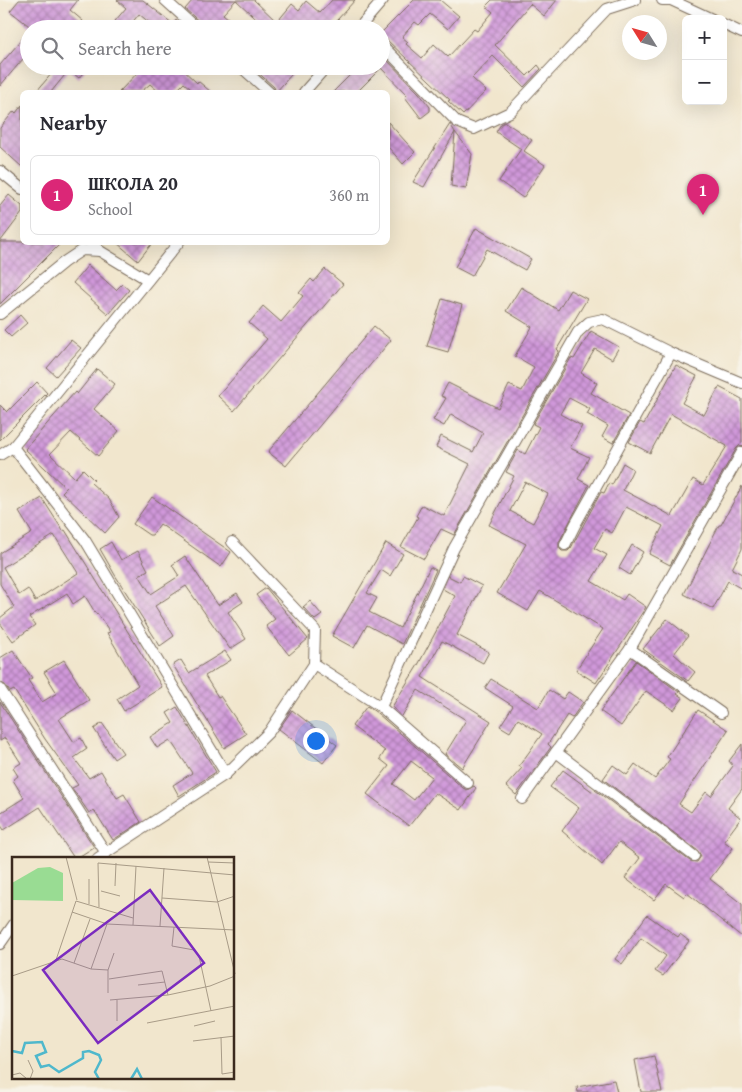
<!DOCTYPE html>
<html lang="en">
<head>
<meta charset="utf-8">
<style>
  :root { --surface:#fff; --page:#f2f2f3; --text:#2b2b33; --muted:#7c7c81; --line:#e1e1e2; --accent:#db2777 }
  body { margin:0; font-family:"Gentium Book Plus",serif; background:var(--page); color:var(--text) }
  .controls { position:absolute; right:15px; top:15px; display:grid; overflow:hidden; border-radius:8px; box-shadow:0 5px 20px #0002 }
  .controls button { width:45px; height:45px; display:grid; place-items:center; padding:0; border:0; border-bottom:1px solid var(--line); background:var(--surface); color:var(--text); font:25px sans-serif }
  .compass { position:absolute; left:622px; top:15px; width:45px; height:45px; border-radius:50%; background:var(--surface); box-shadow:0 5px 20px #0002; rotate:307deg }
  .you { position:absolute; left:315px; top:740px; width:18px; height:18px; margin:-12px; border:4px solid #fff; border-radius:50%; background:#1a73e8; box-shadow:0 0 0 8px #1a73e833 }
  .badge { display:grid; place-items:center; width:32px; height:32px; border-radius:50%; background:var(--accent); color:#fff; font-size:16px; font-weight:700 }
  .pin { position:absolute; translate:-50% -41px; filter:drop-shadow(0 1px 2px #0008) }
  .pin::after { content:''; position:absolute; top:26px; width:18px; height:15px; background:inherit; clip-path:polygon(0 0,100% 0,50% 100%) }
  .list { margin:0; padding:0; list-style:none }
  h2 { display:flex; justify-content:space-between; align-items:center; height:65px; margin:0; padding:0 20px; font-size:21px }
  h2 small { font-size:16px; font-weight:400; color:var(--muted) }
  .list li { display:grid; grid-template-columns:32px 1fr auto; gap:15px; align-items:center; box-sizing:border-box; height:80px; margin:0 10px 10px; padding:0 10px; border:1px solid var(--line); border-radius:8px }
  .list b { display:block; font-size:19px; white-space:nowrap }
  .list p { margin:0; font-size:16px; white-space:nowrap; color:var(--muted) }
  .list em { font-size:16px; font-style:normal; color:var(--muted) }
  .icon { flex:none; width:28px; height:28px; fill:none; stroke:currentColor; stroke-width:2; stroke-linecap:round; stroke-linejoin:round }
  .map { position:relative; flex:none; width:742px; height:1092px; overflow:hidden }
  .search { position:absolute; background:var(--surface); box-shadow:0 5px 20px #0002; left:20px; top:20px; width:370px; height:55px; display:flex; align-items:center; gap:12px; box-sizing:border-box; padding:0 18px; border-radius:28px; color:var(--muted); font-size:19px }
  .panel { position:absolute; background:var(--surface); box-shadow:0 5px 20px #0002; left:20px; top:90px; width:370px; height:155px; border-radius:8px }
  .map>svg:first-child { display:block }
</style>
</head>
<body>
<div class="map">
<svg width="742" height="1092" viewBox="0 0 742 1092">
  <defs>
    <pattern id="building-cross-hatch" width="8" height="8" patternUnits="userSpaceOnUse" patternTransform="scale(1.25)"><rect width="8" height="8" fill="#d098da"/><path d="M0 0l8 8M0 8l8-8" fill="none" stroke="#aa7cb0"/></pattern>
  </defs>
  <rect width="100%" height="100%" fill="#f7f3e8"/>
  <filter id="ink" filterUnits="userSpaceOnUse"><feTurbulence type="fractalNoise" baseFrequency=".02" numOctaves="2"/><feDisplacementMap in="SourceGraphic" scale="10" xChannelSelector="R" yChannelSelector="G"/><feConvolveMatrix kernelMatrix="1 2 1 2 8 2 1 2 1" color-interpolation-filters="sRGB"/></filter>
  <filter id="wash" filterUnits="userSpaceOnUse"><feTurbulence type="fractalNoise" baseFrequency=".0096" numOctaves="4" result="noise"/><feDisplacementMap in="SourceGraphic" scale="20" xChannelSelector="R" yChannelSelector="G"/><feGaussianBlur stdDeviation="1.12" result="paint"/><feColorMatrix in="noise" values="0 0 0 0 0 0 0 0 0 0 0 0 0 0 0 0 0 1.4 0 .05"/><feComposite in="paint" operator="in"/></filter>
  <g filter="url(#wash)">
    <rect width="100%" height="100%" fill="#f1e6cd"/>
    <g id="blocks">
      <g fill="url(#building-cross-hatch)" fill-rule="evenodd">
        <polygon points="19,0 78,0 70,10 83,21 77,29 33,29 10,11"/>
        <polygon points="117,0 143,0 173,24 176,20 186,29 157,29 139,14 127,29 125,29 115,21 126,8"/>
        <polygon points="193,0 236,0 223,14 241,29 204,29 202,24 185,9"/>
        <polygon points="236,0 254,0 277,22 292,4 299,10 306,1 320,13 332,0 355,0 329,29 267,29"/>
        <polygon points="414,0 440,0 459,16 448,29 430,14 419,25 415,22 402,37 408,42 406,44 422,58 434,44 448,57 474,29 477,31 493,12 486,6 492,0 557,0 544,16 530,4 495,45 527,76 538,65 541,69 524,87 493,56 472,78 486,91 463,115 448,101 450,100 386,39 381,37 381,33"/>
        <polygon points="29,31 29,52 0,86 0,65"/>
        <polygon points="381,54 419,93 430,107 430,111 421,118 405,97 407,95 381,68 357,92 333,92 359,66 381,66"/>
        <polygon points="58,66 88,66 79,78 69,70 51,92 36,92"/>
        <polygon points="144,66 179,66 197,83 198,81 211,92 189,92 191,89 184,83 175,92 159,92 150,84 141,92 119,92"/>
        <polygon points="255,66 299,66 276,92 274,87 253,68"/>
        <polygon points="22,105 22,167 0,147 0,128 14,111 16,113"/>
        <polygon points="388,122 415,152 403,164 388,147"/>
        <polygon points="505,122 532,140 524,151 545,165 523,198 499,181 521,149 496,132 501,124"/>
        <polygon points="450,124 455,132 429,178 424,187 413,182"/>
        <polygon points="455,132 472,154 466,189 451,186"/>
        <polygon points="9,195 22,206 22,213 0,242 0,206"/>
        <polygon points="476,228 531,259 525,270 487,249 472,276 455,267"/>
        <polygon points="0,242 62,242 0,304"/>
        <polygon points="116,242 153,242 138,261"/>
        <polygon points="88,265 116,290 122,284 129,290 108,314 73,283"/>
        <polygon points="325,269 343,284 234,411 218,396 267,339 249,323 263,306 281,322 303,296 299,293 311,279 314,282"/>
        <polygon points="521,287 558,310 570,290 587,299 557,349 559,351 454,535 441,529 424,559 401,547 418,517 416,516 422,505 444,516 470,464 436,447 441,436 473,452 483,433 451,414 444,426 433,420 446,398 441,396 448,383 498,408 509,385 522,391 534,367 515,356 532,327 506,311"/>
        <polygon points="442,299 462,305 448,352 427,346"/>
        <polygon points="20,315 27,323 11,337 4,330"/>
        <polygon points="374,326 391,340 286,466 268,452"/>
        <path d="M591,331L619,347L612,359L595,349L581,373L597,383L591,393L629,415L613,443L602,437L608,426L587,414L590,409L569,398L560,414L582,426L570,448L589,457L578,479L589,485L559,542V548L562,551H568L571,548L601,492L604,493L609,483L612,485L623,463L633,469L623,490L672,516L693,479L703,485L727,446L671,414L650,453L629,442L640,422L644,424L676,365L697,376L682,403L704,415L719,387L742,399V443L736,449L670,565L649,554L663,526L626,507L612,533L605,529L594,548L607,555L591,581L623,600L627,594L646,607L596,683L576,670L603,629L540,591L528,611L497,593L526,544L489,525L514,476L506,472L518,450L525,454L539,427L533,424L571,358L574,359ZM525,482L548,494L533,523L510,511Z"/>
        <polygon points="71,340 81,348 56,376 47,368"/>
        <polygon points="97,369 115,384 94,409 119,431 98,456 71,432 50,454 75,478 83,469 94,480 91,483 109,499 119,517 105,533 62,492 66,488 25,449 75,392 77,394"/>
        <polygon points="37,382 47,393 0,440 0,405 7,412"/>
        <polygon points="742,486 742,549 732,569 742,574 742,589 728,581 713,609 684,594 719,525 721,525"/>
        <polygon points="152,497 231,552 221,567 160,524 152,535 149,535 133,524"/>
        <path d="M42,498L63,531L65,530L162,687L124,711L117,699L138,685L107,633L110,632L97,613L96,614L85,596L73,604L67,593L29,617L35,625L13,641L0,623V618L14,607L0,584V553L32,533L19,512ZM54,535L78,573L35,601L28,589L19,595L3,567Z"/>
        <polygon points="111,542 121,560 138,551 148,570 139,575 151,594 179,576 172,565 185,556 218,605 237,593 243,602 228,612 246,639 230,649 186,586 155,606 174,636 160,646 115,575 100,549"/>
        <polygon points="386,543 403,554 390,576 381,570 367,593 377,598 369,612 400,628 430,567 436,570 402,644 367,625 354,648 332,636"/>
        <polygon points="632,545 643,552 630,575 619,568"/>
        <polygon points="448,576 460,582 463,576 482,586 457,635 489,652 483,663 442,641 422,677 491,721 462,768 445,754 466,720 418,690 402,716 392,707 418,665 455,596 443,589"/>
        <polygon points="266,588 308,639 289,655 266,626 275,619 256,595"/>
        <polygon points="310,601 322,615 315,620 303,607"/>
        <polygon points="667,619 688,636 674,654 695,672 688,681 643,649"/>
        <polygon points="13,650 32,678 28,680 42,702 57,693 44,672 64,660 89,700 59,719 74,742 81,738 87,749 74,758 89,778 101,771 117,798 124,794 141,822 113,840 94,810 89,813 72,788 78,785 45,739 14,690 10,692 5,685 0,682 0,658"/>
        <polygon points="225,651 231,660 205,676 218,697 220,696 246,734 224,748 173,665 181,660 189,673"/>
        <polygon points="636,661 679,692 677,694 683,698 674,710 646,691 621,726 600,711"/>
        <polygon points="491,679 538,708 549,690 563,699 568,692 583,702 572,718 567,715 548,744 551,747 516,795 506,786 522,768 519,766 542,734 518,719 510,732 500,726 513,706 485,688"/>
        <polygon points="0,702 94,847 77,858 74,858 40,807 4,830 0,824 0,813 24,798 13,780 18,776 13,768 21,763 5,738 0,741"/>
        <path d="M367,706L377,713L463,788L467,790L474,786L476,788L461,810L435,793L409,826L367,794L389,766L380,759L385,751L352,726ZM411,761L432,777L414,800L393,784Z"/>
        <polygon points="177,707 216,772 179,796 173,785 192,773 170,740 157,748 150,737 173,723 167,713"/>
        <polygon points="292,710 337,745 323,763 279,729"/>
        <polygon points="698,710 728,730 679,804 691,812 706,792 711,796 733,766 729,761 742,744 742,789 728,808 741,818 724,841 733,848 710,879 742,904 742,937 687,893 684,897 666,884 654,900 625,878 640,858 619,842 602,865 562,831 579,808 550,787 563,770 593,792 595,790 690,861 697,862 701,856 698,851 603,779 613,765 627,775 635,764 655,779 670,759 667,757"/>
        <polygon points="102,723 123,753 114,759 94,729"/>
        <polygon points="647,915 678,937 680,934 689,941 663,976 655,971 666,956 641,938 622,964 615,959"/>
        <polygon points="654,1056 662,1092 641,1092 635,1060"/>
        <polygon points="614,1080 617,1092 578,1092 577,1087"/>
      </g>
    </g>
  </g>
  <g filter="url(#ink)">
    <use href="#blocks" fill-opacity="0" stroke="#7b6c5b" stroke-width="1"/>
    <g fill="none" stroke-linecap="round" stroke-linejoin="round">
      <defs>
        <g id="minor">
          <polyline points="165,0 197,29"/>
          <polyline points="662,0 671,0 712,19"/>
          <polyline points="723,24 742,33"/>
          <polyline points="358,29 383,0"/>
          <polyline points="381,44 457,122 474,129 510,112 607,9 635,0"/>
          <polyline points="240,66 269,92"/>
          <polyline points="304,92 327,66"/>
          <polyline points="0,171 22,189"/>
          <polyline points="90,242 100,251 148,280"/>
          <polyline points="0,314 64,262 82,250 100,251"/>
          <polyline points="13,447 85,540 226,774"/>
          <polyline points="0,455 13,447 179,242"/>
          <polyline points="232,542 315,630 314,664"/>
          <polyline points="565,545 575,525 671,353"/>
          <polyline points="630,649 721,713"/>
          <polyline points="0,689 106,853"/>
          <polyline points="381,707 454,548 578,332 589,322 603,319 671,353 742,383"/>
          <polyline points="556,752 694,856"/>
          <polyline points="522,799 630,649 742,452"/>
          <polyline points="98,858 226,774 269,732 314,664 381,707 468,783"/>
          <polyline points="0,944 14,924"/>
        </g>
      </defs>
      <use href="#minor" stroke="#7b6c5b" stroke-width="12"/>
      <use href="#minor" stroke="#fff" stroke-width="10"/>
    </g>
  </g>
  <g transform="translate(12 857)">
    <rect width="222" height="222" fill="#f1e6cd"/>
    <path d="M38,10L51,16V44L0,43V26L26,11Z" fill="#99dc93"/>
    <path fill="none" stroke="#4fb8cc" stroke-width="2.5" d="M0,194L10,196L13,186L30,185L34,195L24,199L29,210L37,208L47,215L71,201V195L77,194L87,198L89,203L83,215L87,222M119,222L125,212L130,222"/>
    <path fill="none" stroke="#a89b87" stroke-width="1" d="M54,0L65,43M195,0L223,117M196,5L223,6M103,29L104,6M89,34L108,39M150,41L205,45L223,39M77,47V22M87,50L86,6L223,18M60,55L95,67L223,73M121,68L124,9M148,69L152,11M162,70L160,89L182,93L187,99L199,154M44,103L64,44L121,61M62,106L78,62M79,112L95,67M96,113L102,96M0,119L50,102L79,112L96,113V136M97,122L150,114L156,138M126,128L153,125M98,143L156,138L198,129L223,119M105,164V143M135,166L223,149M182,169L203,164M209,180L210,217L223,215M181,184L223,179M16,203L21,214L18,222M0,218L8,216L15,222"/>
    <path fill="#7b2cbf" fill-opacity="0.15" stroke="#7b2cbf" stroke-width="2.5" d="M138,33L192,106L86,186L31,113Z"/>
    <rect width="222" height="222" fill="none" stroke="#3b2a1e" stroke-width="2.5"/>
  </g>
</svg>
<div class="controls">
<button>+</button>
<button>−</button>
</div>
<svg class="compass" viewBox="-18 -18 36 36"><path d="M0-13l5 13h-10z" fill="#e53935"/><path d="M0 13l5-13h-10z" fill="#7c7c81"/></svg>
<div class="you"></div>
<div class="pin badge" style="left:703px;top:215px">1</div>
<div class="search"><svg class="icon" aria-label="search" viewBox="0 0 24 24"><circle cx="10" cy="10" r="6"/><path d="M15 15l6 6"/></svg>Search here</div>
<section class="panel">
<h2>Nearby<small></small></h2>
<ul class="list">
<li><span class="badge">1</span><div><b>ШКОЛА 20</b><p>School</p></div><em>360 m</em></li>
</ul>
</section>
</div>
</body>
</html>
